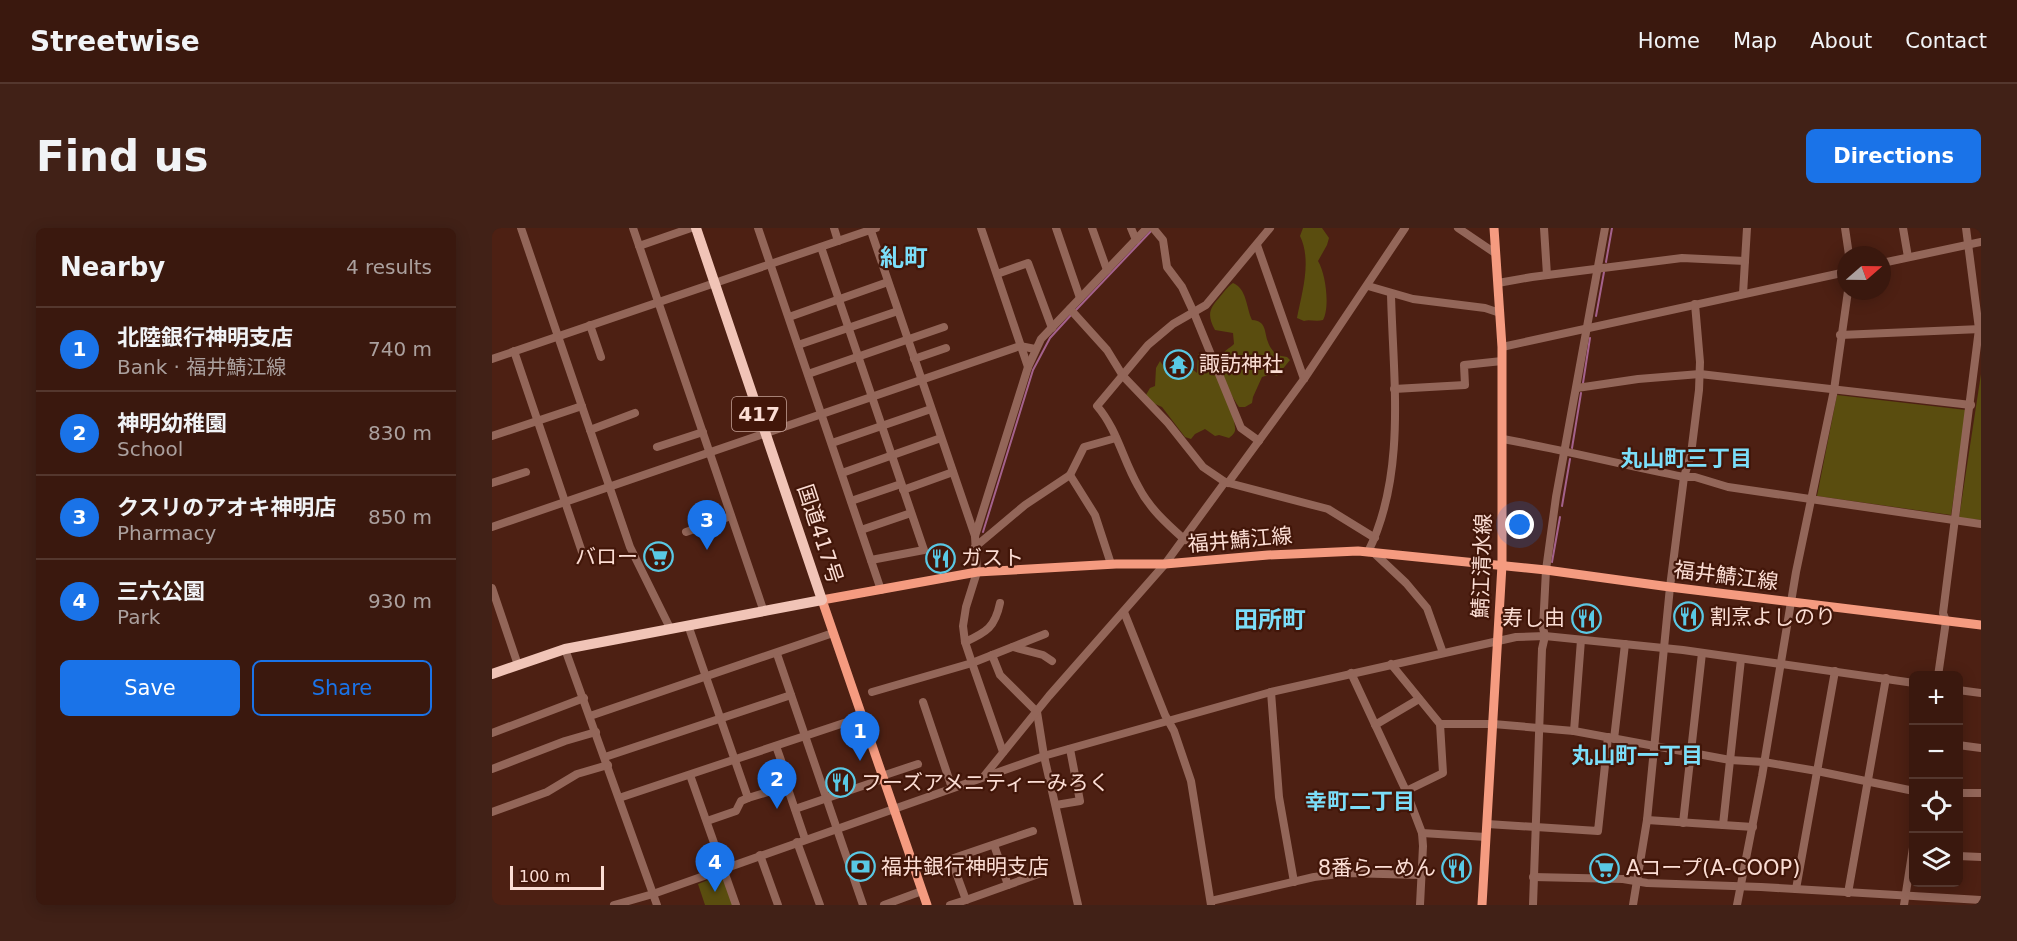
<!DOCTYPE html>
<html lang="en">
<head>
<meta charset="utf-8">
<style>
  :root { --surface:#3a180e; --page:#412117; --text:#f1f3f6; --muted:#aba09e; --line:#54372e; --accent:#1a73e8 }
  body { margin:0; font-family:"DejaVu Sans","Noto Sans JP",sans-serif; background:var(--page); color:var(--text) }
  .controls { position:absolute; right:18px; bottom:18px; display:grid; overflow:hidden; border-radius:9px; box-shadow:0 3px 15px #0003 }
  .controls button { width:54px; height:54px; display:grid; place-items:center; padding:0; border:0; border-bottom:2px solid var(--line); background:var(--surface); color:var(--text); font:30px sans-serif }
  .compass { position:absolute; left:1345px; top:18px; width:54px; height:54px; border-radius:50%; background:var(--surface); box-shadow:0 3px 15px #0003; rotate:70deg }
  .scale { position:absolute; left:18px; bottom:15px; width:94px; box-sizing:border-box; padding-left:6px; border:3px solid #fbddd4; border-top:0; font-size:16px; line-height:21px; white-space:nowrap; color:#fbddd4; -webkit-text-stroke:4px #421609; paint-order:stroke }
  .you { position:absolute; left:1028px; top:297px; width:21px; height:21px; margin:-15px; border:4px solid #fff; border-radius:50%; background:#1a73e8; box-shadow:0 0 0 9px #1a73e833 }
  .badge { display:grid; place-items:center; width:39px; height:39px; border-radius:50%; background:var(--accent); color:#fff; font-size:20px; font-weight:700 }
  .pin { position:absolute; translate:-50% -50px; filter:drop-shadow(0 2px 3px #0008) }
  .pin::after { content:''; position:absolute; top:32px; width:21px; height:18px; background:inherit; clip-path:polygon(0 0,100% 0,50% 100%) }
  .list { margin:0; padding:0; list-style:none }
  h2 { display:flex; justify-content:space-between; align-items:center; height:78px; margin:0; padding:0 24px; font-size:26px }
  h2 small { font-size:20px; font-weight:400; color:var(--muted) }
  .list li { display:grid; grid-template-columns:39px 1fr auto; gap:18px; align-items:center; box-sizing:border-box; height:84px; padding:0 24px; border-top:2px solid var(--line) }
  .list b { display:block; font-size:22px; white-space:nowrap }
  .list p { margin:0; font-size:20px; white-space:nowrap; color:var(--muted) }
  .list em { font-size:20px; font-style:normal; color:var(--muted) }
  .actions { display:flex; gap:12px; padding:18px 24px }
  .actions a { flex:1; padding:14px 0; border:2px solid var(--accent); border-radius:9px; text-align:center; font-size:21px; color:var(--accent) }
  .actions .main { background:var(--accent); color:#fff }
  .icon { flex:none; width:33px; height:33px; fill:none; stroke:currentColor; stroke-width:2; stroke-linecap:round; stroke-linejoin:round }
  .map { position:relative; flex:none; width:1489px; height:677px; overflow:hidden; border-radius:9px }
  header { display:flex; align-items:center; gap:36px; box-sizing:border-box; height:84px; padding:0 30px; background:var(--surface); border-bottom:2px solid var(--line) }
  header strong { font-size:28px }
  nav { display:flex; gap:33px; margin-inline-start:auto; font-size:21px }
  .intro { display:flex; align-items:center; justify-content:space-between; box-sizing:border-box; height:144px; padding:0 36px }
  h1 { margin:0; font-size:42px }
  .button { padding:15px 27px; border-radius:9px; background:var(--accent); color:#fff; font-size:21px; font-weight:700 }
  main { display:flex; gap:36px; padding:0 36px }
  aside { flex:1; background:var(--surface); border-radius:9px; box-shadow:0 3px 15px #0003 }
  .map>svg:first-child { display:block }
</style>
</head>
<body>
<header>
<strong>Streetwise</strong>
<nav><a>Home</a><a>Map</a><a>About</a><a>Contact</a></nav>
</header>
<div class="intro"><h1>Find us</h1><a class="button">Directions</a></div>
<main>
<aside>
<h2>Nearby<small>4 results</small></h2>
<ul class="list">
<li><span class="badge">1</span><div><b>北陸銀行神明支店</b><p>Bank · 福井鯖江線</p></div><em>740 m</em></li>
<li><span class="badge">2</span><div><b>神明幼稚園</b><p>School</p></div><em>830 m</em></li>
<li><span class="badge">3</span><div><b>クスリのアオキ神明店</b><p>Pharmacy</p></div><em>850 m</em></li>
<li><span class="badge">4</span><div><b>三六公園</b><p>Park</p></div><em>930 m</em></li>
</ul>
<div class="actions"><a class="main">Save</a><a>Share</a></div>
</aside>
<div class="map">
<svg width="1489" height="677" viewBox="0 0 1489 677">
  <rect width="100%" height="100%" fill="#4d2013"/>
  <g fill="#5a4d0f">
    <path d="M811,0H830L837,10L835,17L826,33C834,46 838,80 831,92C824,94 817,91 812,93L805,90C810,64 820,33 808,8Z"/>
    <path d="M741,55C755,61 754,79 760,92C775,93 772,104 776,114C777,118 781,123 784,127L795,129L798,132L785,148L779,146L770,149L761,169L760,175L753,179H747C740,169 724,140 729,129C731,123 738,120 742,116L741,105L723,102C715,87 717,81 727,70C732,64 735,59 741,55Z"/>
    <path d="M711,125C721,139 742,182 743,199C744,204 741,207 737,210L727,207L723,208L713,201L703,206L699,211L693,209L670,179L661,175L654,167L658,160L663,158L664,140L668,133C674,142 679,147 690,145L688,136L692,134L705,145L706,126Z"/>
    <polygon points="1489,146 1489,292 1467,290"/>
    <polygon points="1345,167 1474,182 1459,287 1325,268"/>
    <polygon points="231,646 242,677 213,677 206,656"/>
  </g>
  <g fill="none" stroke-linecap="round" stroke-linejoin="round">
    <g stroke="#a4628c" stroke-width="2">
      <polyline points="1114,34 1120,0"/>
      <polyline points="583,83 660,2"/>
      <polyline points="1104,88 1112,44"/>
      <polyline points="1091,155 1098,110"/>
      <polyline points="1080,220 1089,165"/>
      <polyline points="1070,278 1078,231"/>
      <polyline points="491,304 541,142 558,110 579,87"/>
      <polyline points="1060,334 1068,289"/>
    </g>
    <g stroke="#936659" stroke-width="8">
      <polyline points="29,0 138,319 178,400"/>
      <polyline points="141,0 272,384"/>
      <polyline points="266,0 389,362"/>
      <polyline points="342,0 346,13"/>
      <polyline points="378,0 483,308"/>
      <polyline points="489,0 536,139"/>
      <polyline points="564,0 588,70"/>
      <polyline points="600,0 615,42"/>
      <polyline points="639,0 644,12"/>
      <polyline points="661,0 671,12 675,39 690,59 702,85 749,200 767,213"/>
      <polyline points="966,0 1003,25"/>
      <polyline points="1052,0 1055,47"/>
      <polyline points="1353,0 1357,27"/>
      <polyline points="1411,0 1416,29"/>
      <polyline points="765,17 812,151"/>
      <polyline points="147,18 199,0"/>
      <polyline points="329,19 432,322 379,332"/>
      <polyline points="1390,35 1489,14"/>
      <polyline points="505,46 536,35 560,100"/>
      <polyline points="1006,55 1040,49 1190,30 1253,33"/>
      <polyline points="876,58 921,71 993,80 1008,85"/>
      <polyline points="1251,66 1255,0"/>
      <polyline points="578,81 615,122 631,148 676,195 711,239 733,254 836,281 883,310"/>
      <polyline points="297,89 396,54"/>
      <polyline points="98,97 109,129"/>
      <polyline points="1348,107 1489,101"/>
      <polyline points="306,117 406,83"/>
      <polyline points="1010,119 1354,44"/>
      <polyline points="22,123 90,324"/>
      <polyline points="0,131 384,0"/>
      <polyline points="422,131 454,120"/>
      <polyline points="316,146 452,99"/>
      <polyline points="1085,160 1146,151 1208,146 1479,177"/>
      <polyline points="902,161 973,157 972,137 1010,133"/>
      <polyline points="98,202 143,185"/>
      <polyline points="0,208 90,178"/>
      <path d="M1011,211C1072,222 1131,237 1192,249H1203L1236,259L1489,296"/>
      <polyline points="340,215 439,181"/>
      <polyline points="165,219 211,204"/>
      <polyline points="350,245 449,210"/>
      <polyline points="578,247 603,287 619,336"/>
      <polyline points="0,255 34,244"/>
      <polyline points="736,255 812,151 913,0"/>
      <polyline points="411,262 461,244"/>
      <polyline points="359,273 409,256"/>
      <polyline points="0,299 528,118 543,121"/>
      <polyline points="369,302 419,285"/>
      <polyline points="194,304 239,288"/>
      <path d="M693,312C675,296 657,280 646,258C631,232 625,201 605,178L656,117L681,96L714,77L778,0"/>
      <polyline points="483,319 533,277 578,247 592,219 624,210"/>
      <path d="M876,324C915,245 901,150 899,66"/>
      <polyline points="881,324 914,355 935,380 951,425"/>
      <polyline points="0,360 26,437"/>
      <polyline points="632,384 673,487 682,503 699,553 719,677"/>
      <polyline points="196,397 256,570 295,558"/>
      <path d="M473,414C495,404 503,399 508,375"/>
      <polyline points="521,419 551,427 560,433"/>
      <polyline points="73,421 165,677"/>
      <polyline points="285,426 371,677"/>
      <polyline points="500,427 508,447 545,484 552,528 586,677"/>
      <polyline points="899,436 948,496 951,545 914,563"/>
      <polyline points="859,445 914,563 930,605 931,618 928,677"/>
      <polyline points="1446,448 1454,393 1451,385 1487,101 1474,0"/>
      <polyline points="1466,462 1489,465"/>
      <polyline points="380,464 480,435 553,406"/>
      <polyline points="779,464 787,569 802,654"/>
      <polyline points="431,474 460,560"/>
      <polyline points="98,488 341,405"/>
      <polyline points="948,496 1001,496 1082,503 1238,532 1272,534 1325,543 1422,563"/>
      <polyline points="883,497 927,471"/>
      <polyline points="1082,503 1089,412"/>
      <polyline points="0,505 92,470"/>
      <polyline points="1122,511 1133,416"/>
      <polyline points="1466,517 1489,520"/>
      <polyline points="284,518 297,555 295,558 313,611"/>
      <polyline points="511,524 480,435 473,414 471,398 474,379 485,344 483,308 536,139 549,111 655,0"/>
      <polyline points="113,529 299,467"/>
      <polyline points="0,541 73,513 104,504"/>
      <polyline points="198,547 244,677"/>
      <polyline points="493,547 557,468 673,336 733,254"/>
      <polyline points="390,548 426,536"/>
      <polyline points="1466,565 1489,565"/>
      <polyline points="127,570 370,489"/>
      <polyline points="564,577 588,573 578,521"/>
      <polyline points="303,581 391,551"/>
      <polyline points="0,584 55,564 85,546 116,537"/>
      <polyline points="1155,592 1261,599"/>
      <polyline points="215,593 244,583 249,573 256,570"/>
      <polyline points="1191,595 1210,425"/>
      <polyline points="995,596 1106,603 1116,509"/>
      <polyline points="1231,597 1249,431"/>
      <polyline points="930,605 994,609"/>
      <polyline points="305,614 328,677"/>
      <polyline points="268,627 286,677"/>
      <polyline points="1466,628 1489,629"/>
      <polyline points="1041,649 1131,651 1155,655 1269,659 1489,672"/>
      <polyline points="516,657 552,644"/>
      <polyline points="1304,661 1343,443"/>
      <polyline points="1356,665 1394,450"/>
      <polyline points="474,672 516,657 502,617"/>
      <polyline points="719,673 822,649 855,645 928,647"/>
      <polyline points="122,677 161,666 555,527 779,464 1024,409 1053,408 1191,422 1422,455"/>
      <polyline points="392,677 430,663"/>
      <polyline points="458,677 474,672 459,631 541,603"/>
      <polyline points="1041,677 1050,421 1053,408 1051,400 1054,342 1064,269 1113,0"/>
      <polyline points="1141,677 1155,592 1178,359 1192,249 1199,226 1207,162 1208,134 1203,76"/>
      <polyline points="1245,677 1270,548 1304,344 1342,162 1356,63"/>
      <polyline points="1412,677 1422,613"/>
    </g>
    <g stroke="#f59b80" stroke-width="9">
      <polyline points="435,677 330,372 485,344 624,336 673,336 776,327 866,323 1054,342 1178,359 1489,397"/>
      <polyline points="990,677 1010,337 1010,119 1002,0"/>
    </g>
    <polyline stroke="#f1c4b7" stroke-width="10" points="0,446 73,421 330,372 204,0"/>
  </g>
  <defs>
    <symbol id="temple-ring" viewBox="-11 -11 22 22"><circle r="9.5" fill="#421609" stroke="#59c8e4" stroke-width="1.5"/><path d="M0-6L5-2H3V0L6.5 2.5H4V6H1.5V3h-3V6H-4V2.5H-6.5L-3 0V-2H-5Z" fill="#59c8e4"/></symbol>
    <symbol id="supermarket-ring" viewBox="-11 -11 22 22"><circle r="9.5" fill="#421609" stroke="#59c8e4" stroke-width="1.5"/><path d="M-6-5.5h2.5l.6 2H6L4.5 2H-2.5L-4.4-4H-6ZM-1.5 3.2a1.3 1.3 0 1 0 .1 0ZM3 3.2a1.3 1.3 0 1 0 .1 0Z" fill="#59c8e4"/></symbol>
    <symbol id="restaurant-ring" viewBox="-11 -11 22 22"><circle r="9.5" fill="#421609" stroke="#59c8e4" stroke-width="1.5"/><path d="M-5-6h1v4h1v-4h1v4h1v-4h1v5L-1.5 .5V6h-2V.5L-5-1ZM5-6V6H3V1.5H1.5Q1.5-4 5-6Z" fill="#59c8e4"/></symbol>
    <symbol id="bank-ring" viewBox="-11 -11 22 22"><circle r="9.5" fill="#421609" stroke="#59c8e4" stroke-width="1.5"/><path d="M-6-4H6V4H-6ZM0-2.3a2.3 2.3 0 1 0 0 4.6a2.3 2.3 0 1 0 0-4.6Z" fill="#59c8e4"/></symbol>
  </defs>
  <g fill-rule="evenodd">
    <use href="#temple-ring" x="670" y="120" width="33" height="33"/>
    <use href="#supermarket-ring" x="150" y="312" width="33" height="33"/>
    <use href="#restaurant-ring" x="432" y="314" width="33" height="33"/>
    <use href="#restaurant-ring" x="1180" y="372" width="33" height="33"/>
    <use href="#restaurant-ring" x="1078" y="374" width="33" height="33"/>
    <use href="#restaurant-ring" x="332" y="538" width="33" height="33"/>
    <use href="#bank-ring" x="352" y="622" width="33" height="33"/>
    <use href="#restaurant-ring" x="948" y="624" width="33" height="33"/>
    <use href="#supermarket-ring" x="1096" y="624" width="33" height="33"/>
  </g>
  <g text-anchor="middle" stroke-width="4.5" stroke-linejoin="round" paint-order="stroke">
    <rect fill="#421609" stroke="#c4a197" stroke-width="1.5" x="240" y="169" width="54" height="34" rx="4.5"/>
    <g font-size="20" font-weight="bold" fill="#fbddd4">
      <text x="267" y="193">417</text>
    </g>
    <g font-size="21" fill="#fbddd4" stroke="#421609" text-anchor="start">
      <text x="707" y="143">諏訪神社</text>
      <text x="146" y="336" text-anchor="end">バロー</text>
      <text x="469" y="337">ガスト</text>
      <text x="1218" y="396">割烹よしのり</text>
      <text x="1073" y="397" text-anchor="end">寿し由</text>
      <text x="369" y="562">フーズアメニティーみろく</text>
      <text x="389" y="646">福井銀行神明支店</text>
      <text x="944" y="647" text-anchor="end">8番らーめん</text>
      <text x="1134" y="647">Aコープ(A-COOP)</text>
    </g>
    <g font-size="21" fill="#fbddd4" stroke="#421609">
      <text transform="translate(328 306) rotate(72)" y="7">国道417号</text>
      <text transform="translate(748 312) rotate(-5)" y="7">福井鯖江線</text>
      <text transform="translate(990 338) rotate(-88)" y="7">鯖江清水線</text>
      <text transform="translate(1234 348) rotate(7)" y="7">福井鯖江線</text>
    </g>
    <g font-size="22" font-weight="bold" fill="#7bdef9" stroke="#421609">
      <text x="1194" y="238">丸山町三丁目</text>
      <text x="1145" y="535">丸山町一丁目</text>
      <text x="868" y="581">幸町二丁目</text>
    </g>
    <g font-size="24" font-weight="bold" fill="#7bdef9" stroke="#421609">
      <text x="412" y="38">糺町</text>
      <text x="778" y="400">田所町</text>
    </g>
  </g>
</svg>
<div class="controls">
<button>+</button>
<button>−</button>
<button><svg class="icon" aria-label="locate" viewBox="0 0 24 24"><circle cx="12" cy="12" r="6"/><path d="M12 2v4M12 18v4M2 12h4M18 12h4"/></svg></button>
<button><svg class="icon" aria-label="layers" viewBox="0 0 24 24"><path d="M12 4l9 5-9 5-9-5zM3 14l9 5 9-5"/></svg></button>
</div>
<svg class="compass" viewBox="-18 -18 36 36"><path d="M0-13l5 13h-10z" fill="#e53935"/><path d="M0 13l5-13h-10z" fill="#aba09e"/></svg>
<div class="scale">100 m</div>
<div class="you"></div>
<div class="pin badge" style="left:368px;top:533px">1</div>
<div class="pin badge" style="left:285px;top:581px">2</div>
<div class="pin badge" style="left:215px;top:322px">3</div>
<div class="pin badge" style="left:223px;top:664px">4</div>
</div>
</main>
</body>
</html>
